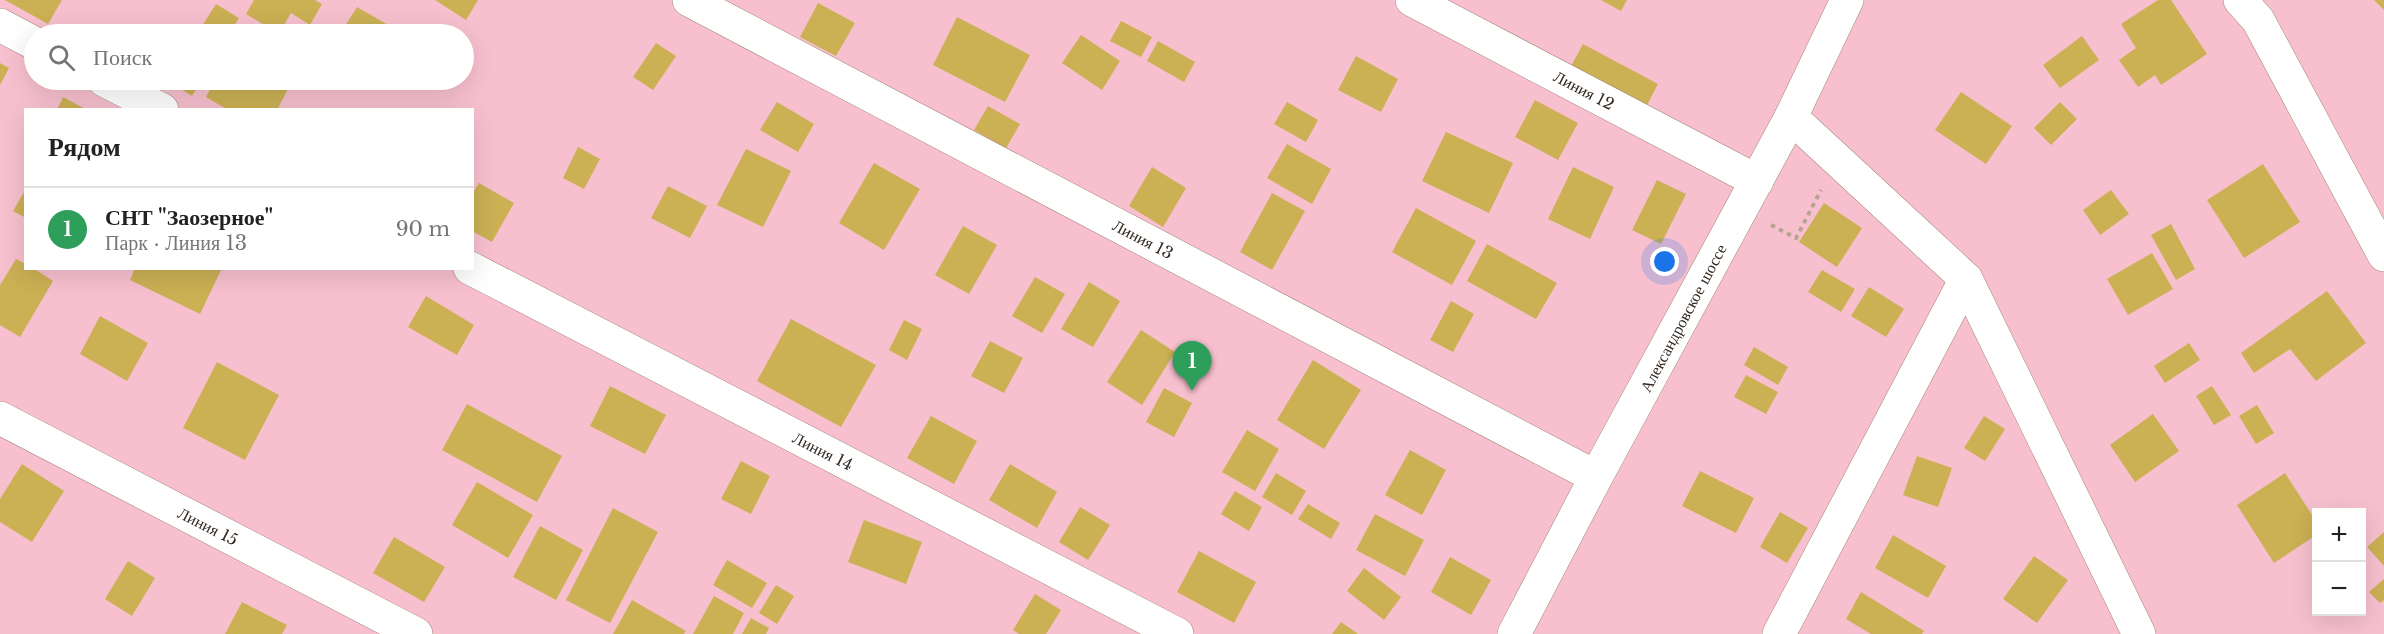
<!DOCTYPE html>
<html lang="ru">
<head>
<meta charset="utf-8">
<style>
  :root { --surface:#fff; --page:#f2f2f2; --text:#222; --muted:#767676; --line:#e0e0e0; --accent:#d93025 }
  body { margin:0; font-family:"Libre Baskerville",serif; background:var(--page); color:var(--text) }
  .controls { position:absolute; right:18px; bottom:18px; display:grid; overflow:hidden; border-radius:0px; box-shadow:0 6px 24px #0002 }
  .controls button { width:54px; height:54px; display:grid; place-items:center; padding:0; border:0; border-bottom:2px solid var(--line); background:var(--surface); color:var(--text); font:30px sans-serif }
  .you { position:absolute; left:1665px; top:262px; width:21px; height:21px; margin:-15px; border:4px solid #fff; border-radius:50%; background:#1a73e8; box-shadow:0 0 0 9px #1a73e833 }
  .badge { display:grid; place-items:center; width:39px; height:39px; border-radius:50%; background:var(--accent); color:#fff; font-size:20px; font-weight:700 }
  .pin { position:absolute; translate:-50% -50px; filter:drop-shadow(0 2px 3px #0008) }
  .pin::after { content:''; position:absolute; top:32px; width:21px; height:18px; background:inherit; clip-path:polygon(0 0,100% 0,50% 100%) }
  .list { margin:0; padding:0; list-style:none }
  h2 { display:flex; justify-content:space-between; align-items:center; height:78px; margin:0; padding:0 24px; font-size:26px }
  h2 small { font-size:20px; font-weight:400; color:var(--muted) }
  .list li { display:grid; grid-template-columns:39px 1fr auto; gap:18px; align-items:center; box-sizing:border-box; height:84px; padding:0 24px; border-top:2px solid var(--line) }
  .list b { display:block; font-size:22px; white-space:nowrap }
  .list p { margin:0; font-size:20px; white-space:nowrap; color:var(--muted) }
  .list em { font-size:20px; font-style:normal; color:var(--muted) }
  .icon { flex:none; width:33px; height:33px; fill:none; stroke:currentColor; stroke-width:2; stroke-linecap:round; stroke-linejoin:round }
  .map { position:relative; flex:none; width:2384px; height:634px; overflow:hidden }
  .search { position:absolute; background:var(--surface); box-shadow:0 6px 24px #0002; left:24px; top:24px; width:450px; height:66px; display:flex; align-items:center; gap:15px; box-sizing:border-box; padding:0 21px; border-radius:33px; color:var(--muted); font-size:22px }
  .panel { position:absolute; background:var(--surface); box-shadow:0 6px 24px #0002; left:24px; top:108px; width:450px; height:162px; border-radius:0px }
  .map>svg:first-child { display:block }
</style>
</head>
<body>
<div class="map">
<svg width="2384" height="634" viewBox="0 0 2384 634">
  <rect width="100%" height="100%" fill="#fadfc8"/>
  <path fill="#f8c0cf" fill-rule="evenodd" d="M0,0H2384V634H0ZM34,34H464V80H34ZM26,110H472V268H26ZM2316,512H2362V612H2316Z"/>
  <g fill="#cbb054">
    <polygon points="5,0 62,0 48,24"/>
    <polygon points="254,0 315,0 322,4 310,25 291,13 279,34 246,14"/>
    <polygon points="435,0 478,0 466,20"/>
    <polygon points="1601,0 1627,0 1621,11"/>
    <polygon points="2158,0 2171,0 2207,54 2161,85 2155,75 2138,87 2119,60 2136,48 2121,24"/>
    <polygon points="2374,0 2384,0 2384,10"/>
    <polygon points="818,3 855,23 836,56 800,37"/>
    <polygon points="216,4 239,18 229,34 197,34"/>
    <polygon points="357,7 390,26 385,34 340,34"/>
    <polygon points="957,17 1030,55 1005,102 933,65"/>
    <polygon points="1121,21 1152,37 1141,57 1110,41"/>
    <polygon points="1081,35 1120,61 1102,90 1062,63"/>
    <polygon points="2082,36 2099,60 2060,88 2043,65"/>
    <polygon points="1158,41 1195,62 1184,82 1147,61"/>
    <polygon points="656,43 676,56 653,90 633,77"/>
    <polygon points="1583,44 1658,84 1645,109 1570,68"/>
    <polygon points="1356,56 1398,79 1381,112 1338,90"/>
    <polygon points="0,63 9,68 0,85"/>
    <polygon points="169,80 202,80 192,96 168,81"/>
    <polygon points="215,80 276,80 289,87 277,110 228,110 206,97"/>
    <polygon points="1961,92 2012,126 1986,164 1935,130"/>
    <polygon points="63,97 87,110 57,110"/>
    <polygon points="1535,100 1578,123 1558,160 1515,137"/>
    <polygon points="777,102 814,124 798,152 760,130"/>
    <polygon points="1287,102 1318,120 1306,142 1274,124"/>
    <polygon points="2060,102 2077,119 2051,145 2034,128"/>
    <polygon points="988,106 1020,124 1006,148 974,130"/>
    <polygon points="1446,132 1513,163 1489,213 1422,181"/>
    <polygon points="1287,144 1331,169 1312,204 1267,178"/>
    <polygon points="578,147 600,159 584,189 563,178"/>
    <polygon points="746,149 791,171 763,227 717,205"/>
    <polygon points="874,163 920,189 884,250 839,223"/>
    <polygon points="2263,164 2300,222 2244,258 2207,200"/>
    <polygon points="1152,167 1186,188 1163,227 1129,206"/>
    <polygon points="1573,167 1614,187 1590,239 1548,219"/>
    <polygon points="1657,180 1686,194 1661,244 1632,230"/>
    <polygon points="479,183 514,203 492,242 472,231 472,194"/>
    <polygon points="668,186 707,206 690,238 651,218"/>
    <polygon points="2111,190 2129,214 2100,235 2083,210"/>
    <polygon points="24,192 26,193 26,218 13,211"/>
    <polygon points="1272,193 1305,211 1272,270 1240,252"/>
    <polygon points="1824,203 1862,228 1837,267 1799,242"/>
    <polygon points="1416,208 1476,241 1452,285 1392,252"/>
    <polygon points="2171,224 2195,269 2176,280 2151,235"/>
    <polygon points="963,226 997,245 969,294 935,275"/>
    <polygon points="1487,244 1557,283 1536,319 1467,281"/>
    <polygon points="2152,253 2173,289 2128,315 2107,279"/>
    <polygon points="16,259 26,264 26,268 33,268 53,281 20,337 0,325 0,285"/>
    <polygon points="135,268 222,268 200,314 130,280"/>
    <polygon points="1822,270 1855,289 1841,312 1808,292"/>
    <polygon points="1035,277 1065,294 1042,333 1012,316"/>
    <polygon points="1089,282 1120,301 1093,347 1061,329"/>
    <polygon points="1869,287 1904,309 1886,337 1851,316"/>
    <polygon points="2327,291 2366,343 2316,381 2290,349 2254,373 2241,353"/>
    <polygon points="426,296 474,325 457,355 408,327"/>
    <polygon points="1451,301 1474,314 1453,352 1430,340"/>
    <polygon points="100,316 148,343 127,381 80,354"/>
    <polygon points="791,319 876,365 841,427 757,381"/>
    <polygon points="904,320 922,329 907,360 889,350"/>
    <polygon points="1141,330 1175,352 1142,405 1107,382"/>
    <polygon points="990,341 1023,358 1004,393 971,376"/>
    <polygon points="2189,343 2200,360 2165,383 2154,366"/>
    <polygon points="1754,347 1788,367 1778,385 1744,365"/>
    <polygon points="1313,360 1361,390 1324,449 1277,420"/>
    <polygon points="217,362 279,395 245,460 183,428"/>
    <polygon points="1746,375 1778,392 1766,414 1734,397"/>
    <polygon points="610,386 666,415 645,454 590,426"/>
    <polygon points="2212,386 2231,415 2214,425 2196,396"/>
    <polygon points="1164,388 1192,403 1174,437 1146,422"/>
    <polygon points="467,404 562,456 537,502 442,450"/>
    <polygon points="2257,405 2274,433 2256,444 2239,416"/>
    <polygon points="2153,414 2179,451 2135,482 2110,445"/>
    <polygon points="931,416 977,441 954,484 907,458"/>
    <polygon points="1984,416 2005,429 1985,461 1964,448"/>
    <polygon points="1247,430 1279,449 1255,491 1222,472"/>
    <polygon points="1410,450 1446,470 1422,515 1385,495"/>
    <polygon points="1917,456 1952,468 1938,507 1903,495"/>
    <polygon points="741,461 770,476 751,514 721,499"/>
    <polygon points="22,464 64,491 32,542 0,522 0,499"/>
    <polygon points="1010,464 1057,492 1037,528 989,500"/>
    <polygon points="1700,471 1754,498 1736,533 1682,506"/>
    <polygon points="1276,473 1306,491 1292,515 1262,497"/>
    <polygon points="2285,473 2316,521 2316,535 2274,563 2237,505"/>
    <polygon points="477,482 533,515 508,558 452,525"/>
    <polygon points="1235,491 1262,507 1249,531 1221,514"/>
    <polygon points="1308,504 1340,523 1331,539 1298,519"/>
    <polygon points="1080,507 1110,525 1088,560 1059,542"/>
    <polygon points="613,508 658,532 610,623 566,600"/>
    <polygon points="1780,512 1808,528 1787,563 1760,547"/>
    <polygon points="1375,514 1424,540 1405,576 1356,550"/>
    <polygon points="864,520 922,542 906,584 848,562"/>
    <polygon points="540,526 583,550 556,600 513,577"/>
    <polygon points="2384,532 2384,566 2367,547"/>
    <polygon points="1893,535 1946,566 1928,598 1875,568"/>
    <polygon points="394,537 445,567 424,602 373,573"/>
    <polygon points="1199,551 1256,582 1234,623 1177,592"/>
    <polygon points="2034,556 2068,580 2037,623 2003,599"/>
    <polygon points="1450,557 1491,580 1471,615 1431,592"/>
    <polygon points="727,560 767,583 752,608 713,585"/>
    <polygon points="128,561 155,578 132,616 105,599"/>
    <polygon points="1364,568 1401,597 1384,620 1347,591"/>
    <polygon points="2384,579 2384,600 2380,603 2369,592"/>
    <polygon points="776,585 794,596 777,624 759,613"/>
    <polygon points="1861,592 1924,631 1922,634 1871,634 1846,619"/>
    <polygon points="1035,594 1061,610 1046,634 1019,634 1013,630"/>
    <polygon points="714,596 744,613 733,634 693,634"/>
    <polygon points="632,600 686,631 684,634 613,634"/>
    <polygon points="242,602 287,625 282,634 225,634"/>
    <polygon points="751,618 769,628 766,634 742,634"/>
    <polygon points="1341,622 1358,634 1332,634"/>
  </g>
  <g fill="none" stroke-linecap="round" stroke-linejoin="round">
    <defs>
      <g id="minor">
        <polyline points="689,0 1596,477"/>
        <polyline points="1412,0 1757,181"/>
        <polyline points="2240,0 2258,20 2384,255"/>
        <polyline points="0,25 34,43"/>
        <polyline points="104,80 162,110"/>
        <polyline points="1791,117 1966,279 2139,634"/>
        <polyline points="470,268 1177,634"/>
        <polyline points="0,418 416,634"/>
        <polyline points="1514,634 1596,477 1791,117 1847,0"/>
        <polyline points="1779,634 1966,279"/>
      </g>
    </defs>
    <use href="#minor" stroke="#a18873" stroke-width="34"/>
    <polyline stroke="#b8a391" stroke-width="4" stroke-dasharray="4.5 4.5" stroke-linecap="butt" points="1771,225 1796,238 1821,190"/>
    <use href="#minor" stroke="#fff" stroke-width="33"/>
  </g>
  <g text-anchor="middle" stroke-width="4.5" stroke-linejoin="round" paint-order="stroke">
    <g font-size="16" fill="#332920" stroke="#fff">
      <text transform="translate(1584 90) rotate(28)" y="6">Линия 12</text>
      <text transform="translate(1143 239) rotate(28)" y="6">Линия 13</text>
      <text transform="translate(1683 318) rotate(-62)" y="6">Александровское шоссе</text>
      <text transform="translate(823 451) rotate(27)" y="6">Линия 14</text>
      <text transform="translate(208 526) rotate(27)" y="6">Линия 15</text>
    </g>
  </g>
</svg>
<div class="controls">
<button>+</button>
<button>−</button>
</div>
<div class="you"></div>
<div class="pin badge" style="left:1192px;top:391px;background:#2e9e5b">1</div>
<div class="search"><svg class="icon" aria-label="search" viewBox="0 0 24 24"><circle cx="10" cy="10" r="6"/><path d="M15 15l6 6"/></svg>Поиск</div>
<section class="panel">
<h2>Рядом<small></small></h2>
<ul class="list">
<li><span class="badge" style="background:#2e9e5b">1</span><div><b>СНТ &quot;Заозерное&quot;</b><p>Парк · Линия 13</p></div><em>90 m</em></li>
</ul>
</section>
</div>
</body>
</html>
